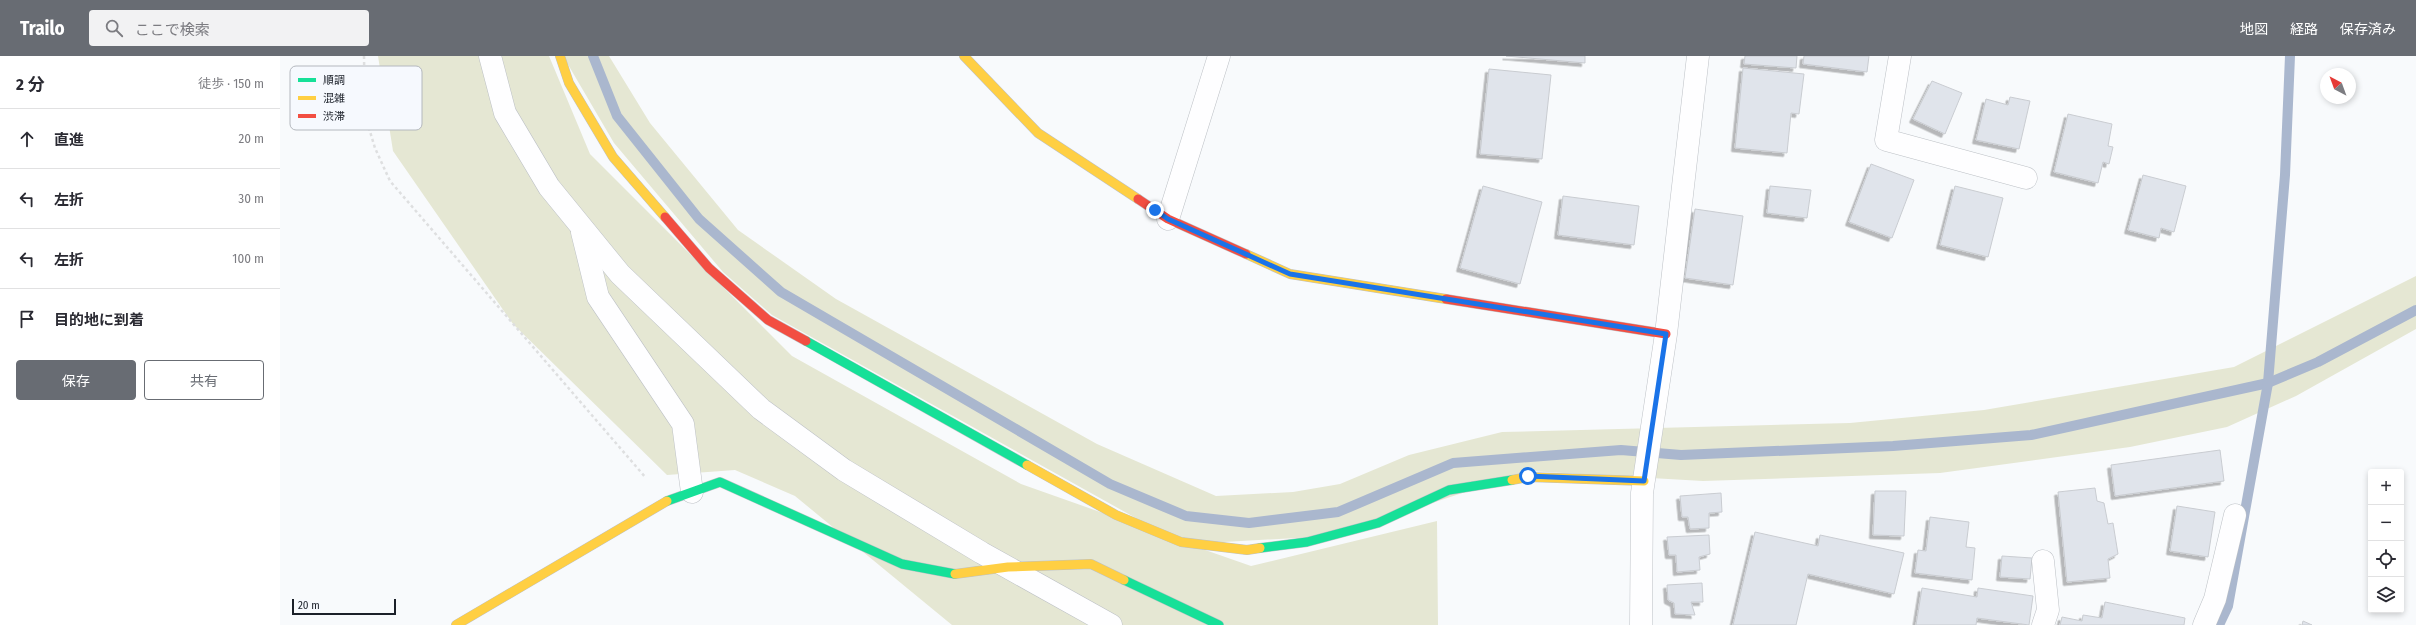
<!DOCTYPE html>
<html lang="ja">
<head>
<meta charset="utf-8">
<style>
  :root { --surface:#fff; --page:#f2f2f3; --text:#2b2b33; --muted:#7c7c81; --line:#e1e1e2; --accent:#686c73 }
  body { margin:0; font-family:"Fira Sans Condensed","Noto Sans JP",sans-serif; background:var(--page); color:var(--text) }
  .controls { position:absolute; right:12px; bottom:12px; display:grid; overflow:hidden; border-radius:4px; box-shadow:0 2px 6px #0003 }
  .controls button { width:36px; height:36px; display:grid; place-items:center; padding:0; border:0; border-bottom:1px solid var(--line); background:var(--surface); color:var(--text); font:20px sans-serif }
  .compass { position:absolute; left:2040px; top:12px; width:36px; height:36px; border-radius:50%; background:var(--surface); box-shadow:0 2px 6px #0003; rotate:319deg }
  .scale { position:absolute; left:12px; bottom:10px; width:104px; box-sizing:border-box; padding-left:4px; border:2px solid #1b2029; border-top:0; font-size:11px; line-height:14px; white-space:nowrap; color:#1b2029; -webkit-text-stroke:3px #f6f9fe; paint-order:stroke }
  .stop { position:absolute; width:12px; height:12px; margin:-9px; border:3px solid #1a73e8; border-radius:50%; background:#fff }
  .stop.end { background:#1a73e8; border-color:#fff; box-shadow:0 1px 4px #0008 }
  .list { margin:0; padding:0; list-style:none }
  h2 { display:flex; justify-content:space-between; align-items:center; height:52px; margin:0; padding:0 16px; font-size:17px }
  h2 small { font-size:13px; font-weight:400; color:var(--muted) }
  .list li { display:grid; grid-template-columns:26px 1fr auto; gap:12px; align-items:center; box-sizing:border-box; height:60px; padding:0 16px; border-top:1px solid var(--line) }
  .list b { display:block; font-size:15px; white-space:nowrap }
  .list em { font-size:13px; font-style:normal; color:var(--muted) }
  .actions { display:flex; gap:8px; padding:12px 16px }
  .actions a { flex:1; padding:9px 0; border:1px solid var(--accent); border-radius:4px; text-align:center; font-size:14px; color:var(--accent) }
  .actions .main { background:var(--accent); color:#fff }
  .icon { flex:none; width:22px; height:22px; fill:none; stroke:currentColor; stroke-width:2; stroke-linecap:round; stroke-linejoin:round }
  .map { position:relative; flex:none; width:2136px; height:569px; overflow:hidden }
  header { display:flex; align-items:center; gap:24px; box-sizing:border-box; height:56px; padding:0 20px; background:var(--accent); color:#fff }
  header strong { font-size:19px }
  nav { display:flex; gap:22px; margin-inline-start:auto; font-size:14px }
  .search { width:280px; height:36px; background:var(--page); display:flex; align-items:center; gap:10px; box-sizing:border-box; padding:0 14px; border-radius:4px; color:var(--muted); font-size:15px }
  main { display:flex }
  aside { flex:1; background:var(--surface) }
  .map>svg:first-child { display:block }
</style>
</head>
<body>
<header>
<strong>Trailo</strong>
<div class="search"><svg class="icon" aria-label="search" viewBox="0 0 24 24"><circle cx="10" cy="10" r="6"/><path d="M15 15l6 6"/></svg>ここで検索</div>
<nav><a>地図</a><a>経路</a><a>保存済み</a></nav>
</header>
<main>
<aside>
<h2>2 分<small>徒歩 · 150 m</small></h2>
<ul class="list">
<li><svg class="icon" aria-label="ahead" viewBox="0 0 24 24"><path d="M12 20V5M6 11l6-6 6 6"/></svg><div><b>直進</b></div><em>20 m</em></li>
<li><svg class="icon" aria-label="left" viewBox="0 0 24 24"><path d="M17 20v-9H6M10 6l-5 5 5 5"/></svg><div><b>左折</b></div><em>30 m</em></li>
<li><svg class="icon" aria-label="left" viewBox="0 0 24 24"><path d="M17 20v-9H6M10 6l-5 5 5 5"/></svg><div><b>左折</b></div><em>100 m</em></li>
<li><svg class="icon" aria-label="arrive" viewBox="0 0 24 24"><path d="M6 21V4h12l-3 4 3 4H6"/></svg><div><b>目的地に到着</b></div></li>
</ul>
<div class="actions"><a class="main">保存</a><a>共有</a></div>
</aside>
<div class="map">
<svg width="2136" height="569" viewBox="0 0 2136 569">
  <defs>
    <filter id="shadow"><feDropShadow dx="-3.5" dy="3.5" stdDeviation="0" flood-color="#0004"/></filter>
  </defs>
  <rect width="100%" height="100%" fill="#f8fafc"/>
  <polygon fill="#e5e7d3" points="98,0 269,0 310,98 512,300 741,428 888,480 492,259 443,216 334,87 283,0 329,0 370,67 458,174 556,243 817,388 936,440 1013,436 1060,428 1129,399 1222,376 1570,367 1704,354 1954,311 2136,220 2136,273 2016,340 1947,371 1850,391 1660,417 1423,425 1249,415 1052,480 908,488 971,510 1157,465 1158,569 672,569 515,440 455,414 387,419 233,268 113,95"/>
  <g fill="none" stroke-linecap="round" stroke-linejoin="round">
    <g stroke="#aab7ce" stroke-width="10">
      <polyline points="313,0 337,60 419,163 501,236 830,428 906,460 969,467 1058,456 1173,407 1341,394 1401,399 1613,390 1751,379 1988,327 2038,306 2136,254"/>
      <polyline points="1939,569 1948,550 1988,327 2005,119 2010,0"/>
    </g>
  </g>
  <g fill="#e0e4eb" stroke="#c9ccd1" filter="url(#shadow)">
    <polygon points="1226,0 1305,0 1305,7"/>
    <polygon points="1465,0 1517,0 1516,12 1464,8"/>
    <polygon points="1524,0 1589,0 1587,16 1523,8"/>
    <polygon points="1463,12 1524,18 1519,58 1511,57 1507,97 1455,92"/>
    <polygon points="1209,13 1271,19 1262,103 1200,98"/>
    <polygon points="1652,25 1682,37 1665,78 1633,63"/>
    <polygon points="1730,41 1750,45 1739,93 1696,84 1706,43 1728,49"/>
    <polygon points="1788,58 1832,68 1828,90 1833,91 1829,108 1823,106 1818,127 1774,116"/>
    <polygon points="1591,108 1634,124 1612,182 1569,166"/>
    <polygon points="1863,119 1906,130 1894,176 1881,172 1879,182 1848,174"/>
    <polygon points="1203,130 1262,146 1240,228 1180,212"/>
    <polygon points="1490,130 1531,134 1527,162 1487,157"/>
    <polygon points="1675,130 1723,142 1708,201 1660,189"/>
    <polygon points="1283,140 1359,150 1354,189 1278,179"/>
    <polygon points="1415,153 1463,160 1453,229 1405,222"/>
    <polygon points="1940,394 1944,425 1835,440 1831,409"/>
    <polygon points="1815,432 1817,445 1824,447 1828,468 1833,467 1838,498 1828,503 1830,522 1787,526 1778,436"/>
    <polygon points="1595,435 1626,435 1624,480 1593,479"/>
    <polygon points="1441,437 1442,456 1429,457 1429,472 1410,473 1408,461 1402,461 1400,440"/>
    <polygon points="1897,450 1935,456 1928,501 1890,495"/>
    <polygon points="1650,461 1689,466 1686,491 1695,492 1692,524 1635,517 1638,494 1646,495"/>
    <polygon points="1475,476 1538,490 1540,479 1624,497 1614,538 1528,518 1516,569 1453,569"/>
    <polygon points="1429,479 1430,498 1419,501 1420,514 1397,516 1396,499 1389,499 1387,481"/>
    <polygon points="1722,500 1752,502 1750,523 1720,521"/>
    <polygon points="1422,527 1423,546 1411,546 1415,559 1395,558 1394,547 1388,544 1387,529"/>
    <polygon points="1642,532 1697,541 1698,532 1753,540 1749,569 1697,562 1696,569 1636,569"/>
    <polygon points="1825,546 1905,562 1904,569 1780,569 1782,561 1802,565 1803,559 1822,562"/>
    <polygon points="2023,565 2032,569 2022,569"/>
  </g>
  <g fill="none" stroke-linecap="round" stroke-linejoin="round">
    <defs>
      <g id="street">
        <polyline points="210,0 225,57 269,131 340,218 481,353 564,414 702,497 831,569"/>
        <polyline points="1620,0 1606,84 1746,122"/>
        <polyline points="888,163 939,0"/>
        <polyline points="302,176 318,241 403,368 412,436"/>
        <polyline points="1763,505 1768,554 1763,569"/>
        <polyline points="1361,569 1362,437 1386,278 1418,0"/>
        <polyline points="1924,569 1935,543 1955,459"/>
      </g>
      <g id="fast">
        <polyline points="526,285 747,409"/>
        <polyline points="387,445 440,426 622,508 675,518"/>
        <polyline points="980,492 1027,486 1098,467 1169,434 1232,424"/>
        <polyline points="844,524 939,569"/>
      </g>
      <g id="slow">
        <polyline points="280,0 289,27 333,101 385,161"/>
        <polyline points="684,0 758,77 858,143"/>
        <polyline points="966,198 1010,218 1166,243"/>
        <polyline points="747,409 836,459 901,486 967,494 980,492"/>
        <polyline points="1232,424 1248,421 1364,425"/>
        <polyline points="675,518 728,511 811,508 844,524"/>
        <polyline points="176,569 387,445"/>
      </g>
      <g id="jam">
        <polyline points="858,143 888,163 966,198"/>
        <polyline points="385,161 429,212 488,264 526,285"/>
        <polyline points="1166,243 1386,278"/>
      </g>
    </defs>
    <use href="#street" stroke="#bdc1c6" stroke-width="23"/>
    <use href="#fast" stroke="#bdc1c6" stroke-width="10"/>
    <use href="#slow" stroke="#bdc1c6" stroke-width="10"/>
    <use href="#jam" stroke="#bdc1c6" stroke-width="10"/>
    <polyline stroke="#dedfe0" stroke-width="2.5" stroke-dasharray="3 3" stroke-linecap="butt" points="84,0 85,59 95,92 110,125 366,422"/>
    <use href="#street" stroke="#fefeff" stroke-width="22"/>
    <use href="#fast" stroke="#16e098" stroke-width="9"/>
    <use href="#slow" stroke="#ffcf43" stroke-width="9"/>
    <use href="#jam" stroke="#f24e42" stroke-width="9"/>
  </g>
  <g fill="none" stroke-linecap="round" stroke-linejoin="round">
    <polyline stroke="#1a73e8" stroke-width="5" points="875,154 888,163 1010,218 1386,278 1364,425 1248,420"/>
  </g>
  <rect x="10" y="10" width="132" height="64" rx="6" fill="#f6f9fe" stroke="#b4b8be" stroke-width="1"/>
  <rect x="18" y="22" width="18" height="4" fill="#16e098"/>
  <rect x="18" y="40" width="18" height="4" fill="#ffcf43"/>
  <rect x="18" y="58" width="18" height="4" fill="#f24e42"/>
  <g font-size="11" fill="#1b2029">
    <text x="43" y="28">順調</text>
    <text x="43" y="46">混雑</text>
    <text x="43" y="64">渋滞</text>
  </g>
</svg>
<div class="controls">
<button>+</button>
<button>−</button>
<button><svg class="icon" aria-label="locate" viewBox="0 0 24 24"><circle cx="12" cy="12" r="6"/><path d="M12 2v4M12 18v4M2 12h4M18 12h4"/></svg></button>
<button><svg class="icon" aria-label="layers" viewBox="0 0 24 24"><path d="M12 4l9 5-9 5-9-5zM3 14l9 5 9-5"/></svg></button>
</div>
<svg class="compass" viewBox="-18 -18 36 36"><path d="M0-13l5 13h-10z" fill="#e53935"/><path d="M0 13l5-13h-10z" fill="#7c7c81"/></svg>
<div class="scale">20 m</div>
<div class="stop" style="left:1248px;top:420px"></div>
<div class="stop end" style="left:875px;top:154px"></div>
</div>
</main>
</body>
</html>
